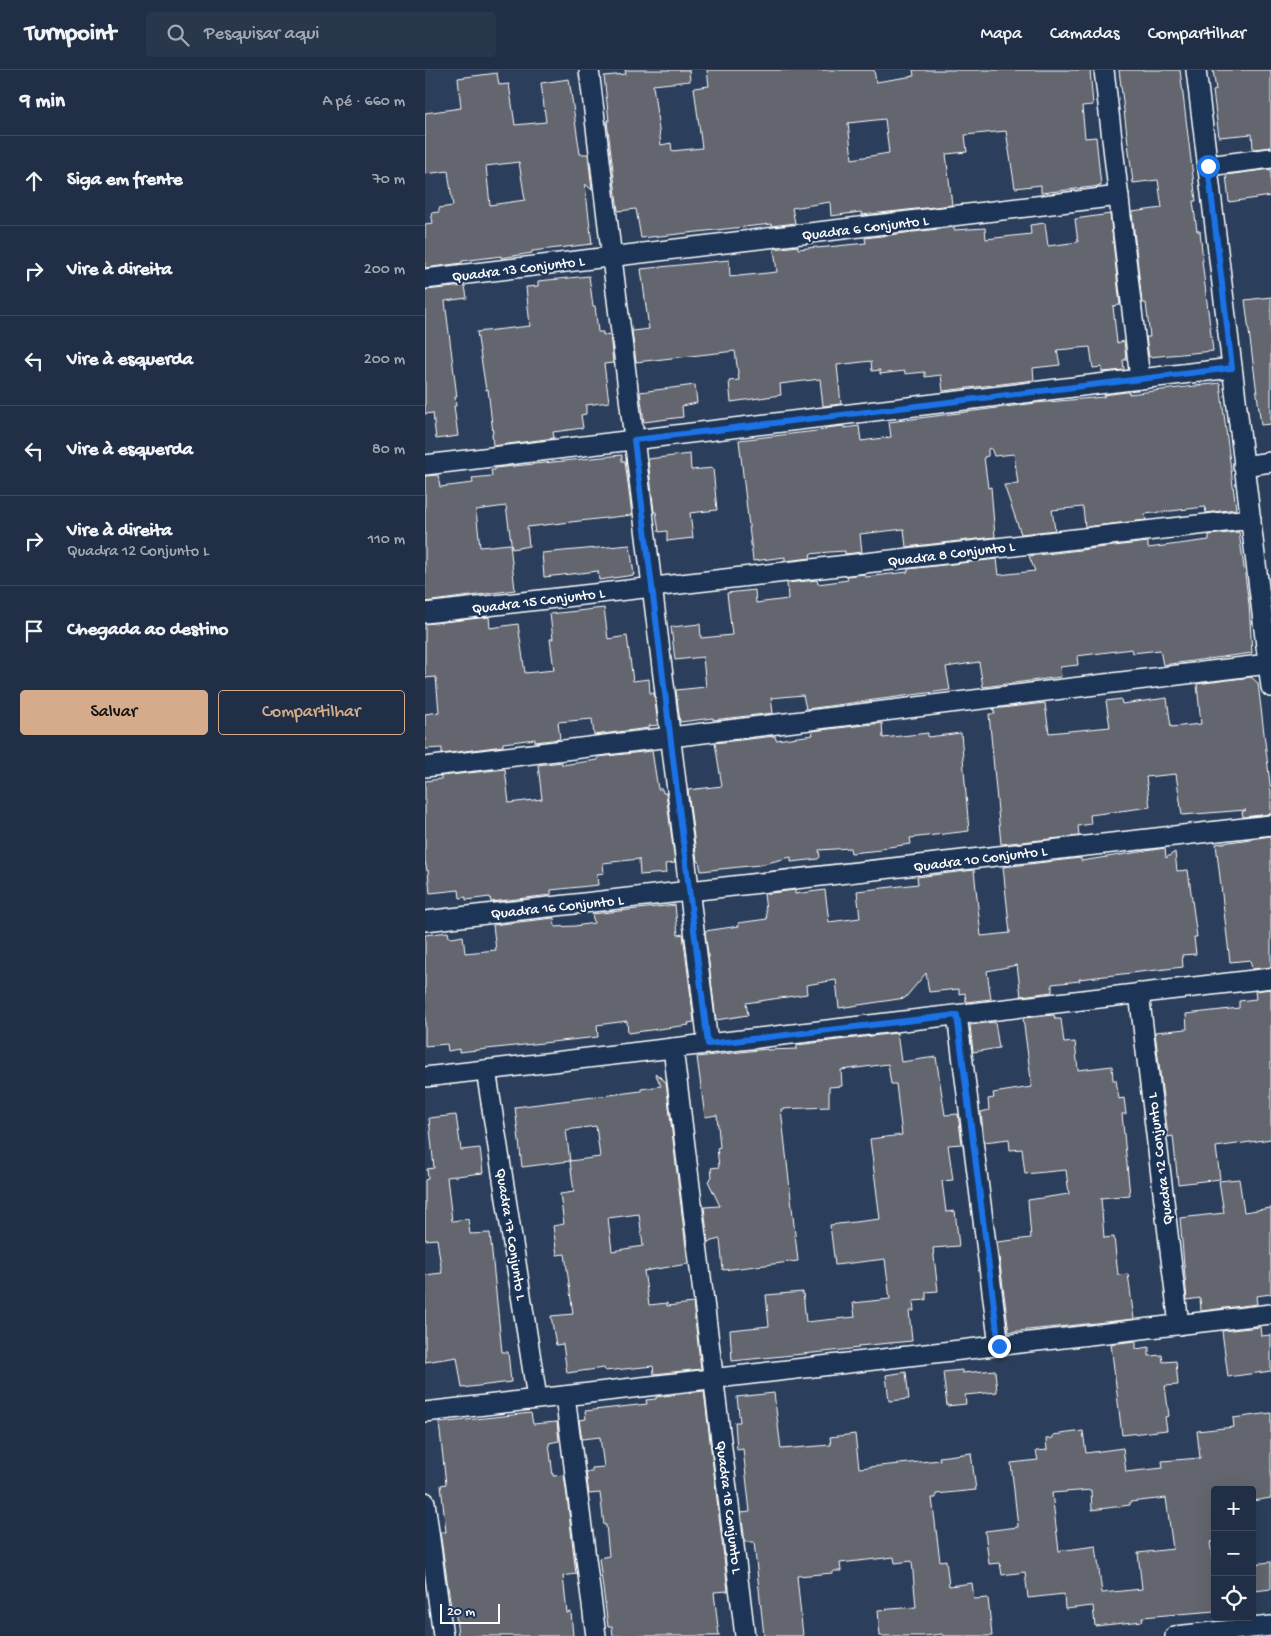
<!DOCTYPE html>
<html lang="pt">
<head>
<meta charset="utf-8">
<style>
  :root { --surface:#202f45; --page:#28374c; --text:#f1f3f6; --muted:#a2a9b3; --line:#3d4a5e; --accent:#d6ab8b }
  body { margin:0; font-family:"Gochi Hand",sans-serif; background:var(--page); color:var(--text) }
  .controls { position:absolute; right:15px; bottom:15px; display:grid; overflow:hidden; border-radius:5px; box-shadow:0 5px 20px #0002 }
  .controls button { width:45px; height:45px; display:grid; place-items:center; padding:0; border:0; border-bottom:1px solid var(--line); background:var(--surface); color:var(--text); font:25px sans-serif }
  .scale { position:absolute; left:15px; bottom:12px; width:60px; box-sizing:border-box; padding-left:5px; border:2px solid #fff; border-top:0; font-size:14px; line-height:18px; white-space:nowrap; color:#fff; -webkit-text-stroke:4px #1d3557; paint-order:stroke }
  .stop { position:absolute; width:15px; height:15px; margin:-11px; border:4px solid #1a73e8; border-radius:50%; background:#fff }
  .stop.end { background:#1a73e8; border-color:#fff; box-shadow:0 1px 5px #0008 }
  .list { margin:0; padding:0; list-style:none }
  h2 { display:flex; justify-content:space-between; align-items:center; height:65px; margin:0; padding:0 20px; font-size:21px }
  h2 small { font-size:16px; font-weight:400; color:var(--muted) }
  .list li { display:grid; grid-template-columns:32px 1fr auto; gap:15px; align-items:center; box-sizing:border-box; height:90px; padding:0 20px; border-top:1px solid var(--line) }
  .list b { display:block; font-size:19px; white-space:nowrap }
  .list p { margin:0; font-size:16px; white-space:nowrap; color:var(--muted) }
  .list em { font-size:16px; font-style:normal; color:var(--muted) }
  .actions { display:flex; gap:10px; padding:15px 20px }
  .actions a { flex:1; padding:11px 0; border:1px solid var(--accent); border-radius:5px; text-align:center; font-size:18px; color:var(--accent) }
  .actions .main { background:var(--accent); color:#111 }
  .icon { flex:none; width:28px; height:28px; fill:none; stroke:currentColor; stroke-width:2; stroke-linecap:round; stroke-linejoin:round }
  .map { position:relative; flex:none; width:846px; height:1566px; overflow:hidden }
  header { display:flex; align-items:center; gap:30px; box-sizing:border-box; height:70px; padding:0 25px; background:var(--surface); border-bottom:1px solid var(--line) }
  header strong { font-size:24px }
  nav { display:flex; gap:28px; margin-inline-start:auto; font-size:18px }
  .search { width:350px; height:45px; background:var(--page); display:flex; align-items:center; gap:12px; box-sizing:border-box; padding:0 18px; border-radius:5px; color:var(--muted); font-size:19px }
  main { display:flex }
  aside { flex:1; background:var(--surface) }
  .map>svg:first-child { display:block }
</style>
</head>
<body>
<header>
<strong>Turnpoint</strong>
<div class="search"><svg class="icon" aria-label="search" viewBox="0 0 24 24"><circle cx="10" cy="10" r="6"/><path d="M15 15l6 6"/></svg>Pesquisar aqui</div>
<nav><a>Mapa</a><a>Camadas</a><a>Compartilhar</a></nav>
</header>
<main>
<aside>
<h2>9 min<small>A pé · 660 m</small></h2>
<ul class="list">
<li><svg class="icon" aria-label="ahead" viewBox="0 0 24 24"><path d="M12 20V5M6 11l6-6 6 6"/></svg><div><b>Siga em frente</b></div><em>70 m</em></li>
<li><svg class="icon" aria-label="right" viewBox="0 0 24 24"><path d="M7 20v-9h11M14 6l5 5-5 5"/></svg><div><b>Vire à direita</b></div><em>200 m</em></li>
<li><svg class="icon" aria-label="left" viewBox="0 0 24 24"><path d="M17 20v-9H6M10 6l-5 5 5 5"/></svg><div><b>Vire à esquerda</b></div><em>200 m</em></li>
<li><svg class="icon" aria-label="left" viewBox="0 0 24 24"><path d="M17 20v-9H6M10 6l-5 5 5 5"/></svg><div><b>Vire à esquerda</b></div><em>80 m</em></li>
<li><svg class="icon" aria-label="right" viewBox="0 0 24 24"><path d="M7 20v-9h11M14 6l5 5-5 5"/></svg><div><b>Vire à direita</b><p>Quadra 12 Conjunto L</p></div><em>110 m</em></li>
<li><svg class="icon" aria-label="arrive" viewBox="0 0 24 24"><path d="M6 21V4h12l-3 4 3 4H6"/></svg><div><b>Chegada ao destino</b></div></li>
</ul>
<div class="actions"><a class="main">Salvar</a><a>Compartilhar</a></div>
</aside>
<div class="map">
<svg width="846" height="1566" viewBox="0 0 846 1566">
  <rect width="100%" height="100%" fill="#2b3f5c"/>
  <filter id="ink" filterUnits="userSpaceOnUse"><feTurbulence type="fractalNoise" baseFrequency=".02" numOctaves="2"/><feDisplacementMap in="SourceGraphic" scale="10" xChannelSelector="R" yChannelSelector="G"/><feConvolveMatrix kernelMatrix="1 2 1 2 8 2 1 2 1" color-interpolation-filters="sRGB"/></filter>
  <g filter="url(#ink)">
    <g fill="#64666e" stroke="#fff" fill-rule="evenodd">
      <path d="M200,0H264L265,11L228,15L236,75L246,73L247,81L277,78L269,18L284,16L282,0H449L451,12L489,6L488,0H665L668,35L657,36L660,68L671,67L676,116L616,123V115L590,118L581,61L540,65L542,82L521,84L527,135L437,145L436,142L406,146L405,132L367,138L370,153L347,156V154L216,168L211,139L193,141L182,51H184L179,6L201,4ZM460,49L464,83L427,89L423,53Z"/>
      <polygon points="694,0 755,0 771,131 768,131 772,161 775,161 778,191 777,191 788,281 724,287 721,267 725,267 721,233 717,233 707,142 737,138 733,110 708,113"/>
      <polygon points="788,0 846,0 846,77 828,79 827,64 794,67 788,21 791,20"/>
      <path d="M72,3L74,15L84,14L90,55L121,52L116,13L144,9L155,84H163L167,120L160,114L167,174L107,181V183L76,188V186L37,191V193L0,198V154L8,153L6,143L14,142V138L28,136L23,101L0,104V43L36,38L33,8ZM94,92L100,130L65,135L61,96Z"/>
      <polygon points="846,99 846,126 804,132 801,105"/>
      <polygon points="685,144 695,235 688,236 692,273 699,271 701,290 698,290 699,300 677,302 677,297 668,298 665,277 632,280 635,295 608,298 609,310 518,321 516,305 500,307 500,302 480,304 480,301 455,304 455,300 447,301 446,291 412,295 416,334 398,336 395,309 355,314 356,325 306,332 304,311 314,310 310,281 211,292 207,261 224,259 216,199 304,190 305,207 352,202 349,179 373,176 373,179 392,177 392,178 441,173 440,168 529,157 529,160 560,158 561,169 606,164 605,155 620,153 623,176 653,172 650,149"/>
      <polygon points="164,206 168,236 170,236 173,262 178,262 178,265 185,264 188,293 179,294 184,332 161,335 161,344 156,345 158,358 128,362 129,368 68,376 67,363 68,363 63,319 61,320 52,262 105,256 101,217 113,216 113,211"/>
      <polygon points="40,216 42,228 20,231 32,327 30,327 31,336 29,336 33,366 11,369 8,343 0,344 0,220"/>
      <polygon points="846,227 846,354 836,355 820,230"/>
      <polygon points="795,313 811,439 781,443 780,437 720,444 721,450 660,457 658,437 627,440 630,460 596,464 579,415 593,414 589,384 569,386 566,378 563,379 563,386 559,387 563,418 566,417 570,467 481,477 479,459 435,464 437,482 420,484 420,481 404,482 385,484 386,488 360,491 360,487 328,491 314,370 400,360 400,358 419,356 419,358 434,356 436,371 466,367 464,352 611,333 679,327 679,325 701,322 704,322 704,324"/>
      <polygon points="270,315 272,333 257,336 258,347 219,352 215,322"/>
      <polygon points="265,384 266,400 288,398 292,440 265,443 268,468 242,471 242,461 234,462 231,442 229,442 223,389"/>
      <polygon points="197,385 197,391 200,391 207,445 102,457 104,476 87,479 81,436 51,440 55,477 85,474 90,520 0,532 0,406 13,405 15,417 48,413 47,408 67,406 66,400 70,400 70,398"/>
      <polygon points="814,462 824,534 827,583 738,595 735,580 708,583 707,579 652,586 653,595 635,597 636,607 558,617 554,592 521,597 525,620 381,639 378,625 346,628 348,643 288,650 288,648 255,652 251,620 281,617 278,587 250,590 246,557 275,554 276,568 307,565 302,523 330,520 331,533 363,529 362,513 392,510 393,514 423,510 422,506 440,504 440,507 483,502 483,499 572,489 574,505 610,501 604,486 723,472 723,478 784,470 784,465"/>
      <polygon points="205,475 209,505 174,510 173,501 119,507 117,483"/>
      <polygon points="179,538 183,569 202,566 208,611 224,609 225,623 229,623 233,655 224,656 224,658 169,665 167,649 133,652 135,669 110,672 110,669 78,673 78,676 17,684 17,678 0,679 0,644 14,642 11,607 0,608 0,554 64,547 65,558 93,554 100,603 129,600 125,569 128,569 125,544"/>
      <polygon points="826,607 833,613 846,722 846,744 818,747 817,742 821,740 757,745 751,704 721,707 725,737 665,745 666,754 653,756 654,766 576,774 564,644 570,644 568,639 620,633 624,663 685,657 681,631 696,629 697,634 742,628 746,657 776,654 772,614"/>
      <polygon points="457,653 458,668 503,663 503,667 536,663 544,761 485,768 486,774 456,778 456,780 426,783 425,778 394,780 395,787 393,789 366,792 366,787 334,795 276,801 274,791 272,791 263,720 297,716 290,673 350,666 351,670 388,665 387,661"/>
      <polygon points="227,681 233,719 237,719 238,723 241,723 250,793 240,794 241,803 215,805 214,789 178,793 179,803 172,804 173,815 126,820 126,825 66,832 65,827 41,830 41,827 35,828 34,820 5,823 3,800 2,801 0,791 0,711 16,709 16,706 80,699 84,733 117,729 113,695 137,692 137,695 173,690 173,687"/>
      <polygon points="846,766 846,897 827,899 825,890 805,892 791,774"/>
      <polygon points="740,778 741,788 750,782 752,801 763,800 772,867 769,867 771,884 757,885 758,897 654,909 655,911 627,914 627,922 596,926 592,895 562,901 566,929 541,932 540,923 534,924 534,919 504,922 501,903 480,928 414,938 411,910 381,915 382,924 321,933 323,945 291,950 280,861 314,856 313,853 342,849 339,824 370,820 370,824 400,820 404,852 435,848 432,821 493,814 492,807 549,800 556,866 585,863 578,797 656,788 656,791"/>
      <polygon points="250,835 253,865 258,864 269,952 263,953 264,955 203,963 202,951 172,955 173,967 34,982 34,979 23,981 22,974 0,976 0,865 23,862 24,867 27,868 38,866 40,883 71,880 68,855 129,848 130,857 150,856 169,853 167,844"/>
      <polygon points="846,919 846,1069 791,1077 795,1109 753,1114 748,1066 743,1067 730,962 762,959 761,944 814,938 814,931 831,929 830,921"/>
      <polygon points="629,945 630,949 636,949 639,973 650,972 653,1000 687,996 688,1010 691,1010 694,1029 699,1028 701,1044 697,1044 705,1125 676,1128 679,1168 689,1167 693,1205 703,1204 709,1249 584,1262 572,1172 606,1168 603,1130 644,1124 641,1100 600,1104 597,1079 585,1080 584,1069 559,1072 556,1042 564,1040 563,1029 569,1028 568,1023 607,1017 598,948"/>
      <polygon points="570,952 574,978 548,982 545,955"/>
      <polygon points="472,963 476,992 511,987 520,1045 533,1044 537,1074 523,1075 528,1110 517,1111 521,1142 530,1141 534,1176 508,1178 513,1221 501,1222 501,1230 488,1231 489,1241 484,1241 487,1271 433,1276 434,1278 408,1281 307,1291 305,1260 344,1256 341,1225 378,1222 381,1252 430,1247 428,1233 465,1229 460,1189 410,1195 405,1155 455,1149 445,1069 477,1065 471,1014 466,1014 463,994 416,1000 417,1016 404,1017 404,1037 356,1039 373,1191 298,1200 295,1169 283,1172 279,1137 295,1136 283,1111 287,1107 286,1098 294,1097 292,1078 295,1077 292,1045 280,1047 272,987 342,979 342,980 372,979 372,975"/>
      <path d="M230,1003L241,1012L263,1194L219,1201L224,1235L242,1233V1236L268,1233L276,1299L229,1304L228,1296L180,1301L179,1298L142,1303L138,1274L131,1275L126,1246L148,1244L140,1184L132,1185L128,1156L139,1154L135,1124L149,1122L145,1091L175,1087L171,1056L141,1060L145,1091L97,1097L90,1037L216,1021V1019L236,1016ZM214,1144L218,1176L187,1181L183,1148Z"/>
      <polygon points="31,1045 36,1080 55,1078 58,1103 22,1107 27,1151 43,1149 45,1164 65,1163 77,1282 83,1282 86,1312 37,1318 32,1287 0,1292 0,1205 17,1203 12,1169 0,1170 0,1110 3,1109 2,1099 9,1098 4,1048"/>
      <polygon points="814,1109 819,1142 846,1138 846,1224 831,1226 832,1234 776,1241 775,1228 762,1230 755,1148 799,1143 794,1111"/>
      <polygon points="835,1257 836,1266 846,1265 846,1301 803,1307 797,1261"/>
      <polygon points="711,1271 711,1279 724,1277 724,1286 737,1285 738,1292 751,1291 753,1315 740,1316 744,1346 740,1347 742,1360 697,1365 686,1274"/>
      <polygon points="537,1300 537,1303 570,1300 572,1322 540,1325 541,1334 522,1336 518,1302"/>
      <polygon points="481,1302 484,1329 464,1331 461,1305"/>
      <polygon points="279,1321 303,1521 289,1522 294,1566 188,1566 187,1556 183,1556 174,1488 184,1486 181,1455 179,1455 175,1423 164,1424 161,1402 167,1402 167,1398 179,1397 175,1367 157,1369 154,1350 161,1349 160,1341 222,1334 221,1330 231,1329 231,1327"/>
      <polygon points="349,1323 356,1379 406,1375 405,1367 430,1364 434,1398 515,1390 514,1387 546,1383 551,1420 511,1424 511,1428 507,1428 515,1491 521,1490 524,1516 547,1513 549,1529 563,1528 567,1566 518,1566 517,1564 500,1566 455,1566 453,1540 491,1537 487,1491 470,1493 469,1487 415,1493 416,1501 408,1501 408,1503 372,1506 378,1566 339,1566 329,1472 320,1472 316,1443 325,1442 318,1379 312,1380 310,1352 315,1352 312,1327"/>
      <polygon points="106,1343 108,1354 132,1352 134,1371 124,1373 128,1406 139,1405 142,1426 151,1504 138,1506 142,1543 146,1542 148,1566 33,1566 30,1537 26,1537 15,1462 21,1462 16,1415 21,1414 14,1353"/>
      <path d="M846,1343V1428L827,1431V1420H790V1472H785L790,1511V1541L717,1547L718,1551L670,1556L668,1536L640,1539L639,1524L603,1528L600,1502L577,1505L575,1493L564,1494L560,1461L593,1457L586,1393L613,1390L611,1381L622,1380L621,1369L628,1368V1365L658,1361L661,1383L698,1378L701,1402L738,1398L737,1391L775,1388L772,1361L809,1357L808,1348ZM666,1420L667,1440L705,1435V1432L741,1428L748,1479L713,1483L717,1519L677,1523L671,1476L634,1481L627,1423Z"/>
      <polygon points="846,1492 846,1519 830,1521 827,1494"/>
    </g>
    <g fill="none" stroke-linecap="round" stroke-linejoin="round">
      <defs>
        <g id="street">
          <polyline points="164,0 283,974"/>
          <polyline points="679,0 715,309"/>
          <polyline points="771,0 846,617"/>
          <polyline points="783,96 846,88"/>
          <polyline points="0,209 694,126"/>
          <polyline points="0,395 807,298"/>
          <polyline points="818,396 846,392"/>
          <polyline points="0,543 826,449"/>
          <polyline points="0,697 843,594"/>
          <polyline points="0,851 846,755"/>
          <polyline points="714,923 754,1255"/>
          <polyline points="532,945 574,1276"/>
          <polyline points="248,978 320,1566"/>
          <polyline points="61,1000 112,1328"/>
          <polyline points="0,1007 846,908"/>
          <polyline points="140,1326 171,1566"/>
          <polyline points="0,1342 846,1244"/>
          <polyline points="0,1432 18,1566"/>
          <polyline points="750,1566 846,1556"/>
        </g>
      </defs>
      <use href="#street" stroke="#fff" stroke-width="22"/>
      <use href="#street" stroke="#1d3557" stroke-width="19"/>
    </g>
  </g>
  <g fill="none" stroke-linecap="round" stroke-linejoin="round" filter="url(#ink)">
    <polyline stroke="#1a73e8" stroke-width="6" points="574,1276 532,945 283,974 209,370 807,298 783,96"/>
  </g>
  <g text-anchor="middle" stroke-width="4.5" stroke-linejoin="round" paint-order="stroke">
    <g font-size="15" fill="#fff" stroke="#1d3557">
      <text transform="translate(440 157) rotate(-7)" y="5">Quadra 6 Conjunto L</text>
      <text transform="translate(93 198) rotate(-7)" y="5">Quadra 13 Conjunto L</text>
      <text transform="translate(526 483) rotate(-7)" y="5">Quadra 8 Conjunto L</text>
      <text transform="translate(113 530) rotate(-7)" y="5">Quadra 15 Conjunto L</text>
      <text transform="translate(555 788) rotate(-7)" y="5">Quadra 10 Conjunto L</text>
      <text transform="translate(132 836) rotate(-6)" y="5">Quadra 16 Conjunto L</text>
      <text transform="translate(734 1089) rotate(-97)" y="5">Quadra 12 Conjunto L</text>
      <text transform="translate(87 1164) rotate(81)" y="5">Quadra 17 Conjunto L</text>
      <text transform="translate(305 1437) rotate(83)" y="5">Quadra 18 Conjunto L</text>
    </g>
  </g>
</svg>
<div class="controls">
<button>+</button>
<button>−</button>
<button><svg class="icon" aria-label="locate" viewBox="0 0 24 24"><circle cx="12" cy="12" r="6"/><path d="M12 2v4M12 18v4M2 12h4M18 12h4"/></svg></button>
</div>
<div class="scale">20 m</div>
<div class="stop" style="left:783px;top:96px"></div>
<div class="stop end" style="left:574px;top:1276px"></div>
</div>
</main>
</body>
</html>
